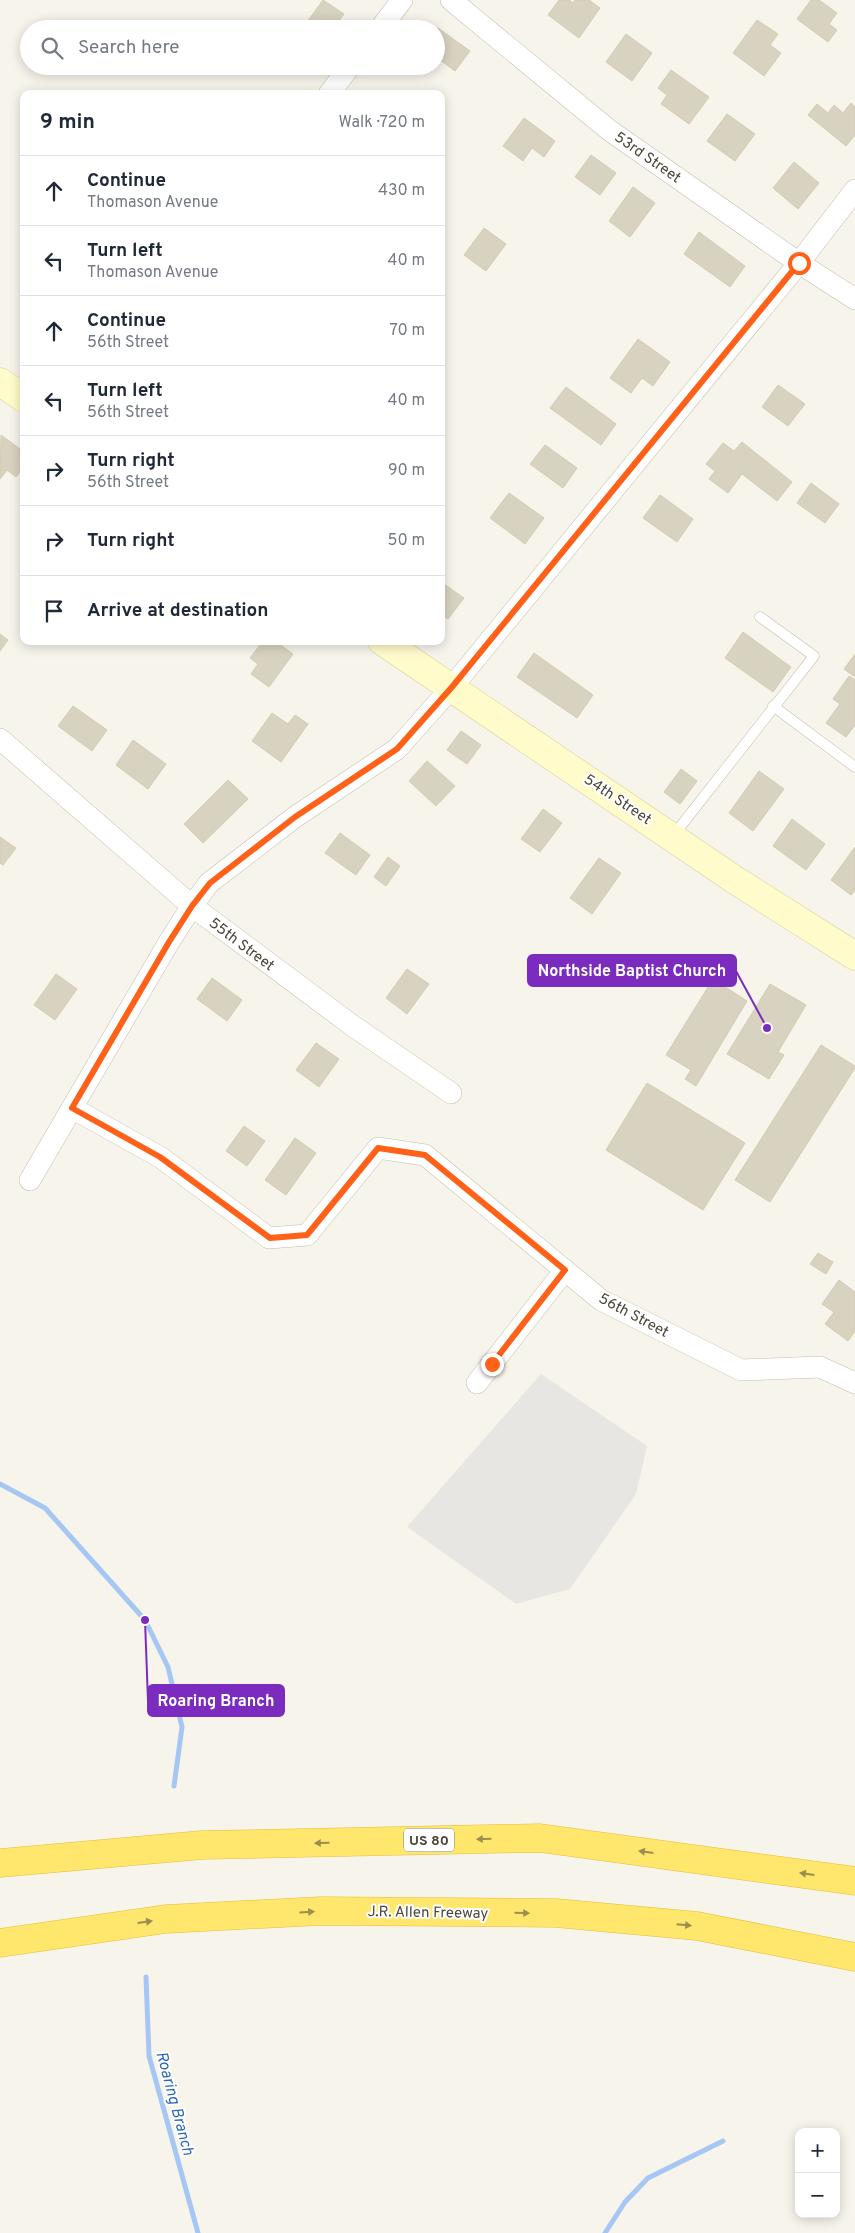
<!DOCTYPE html>
<html lang="en">
<head>
<meta charset="utf-8">
<style>
  :root { --surface:#fff; --page:#f6f6f7; --text:#1f2937; --muted:#747a83; --line:#e0e1e3 }
  body { margin:0; font-family:Overpass,sans-serif; background:var(--page); color:var(--text) }
  .controls { position:absolute; right:15px; bottom:15px; display:grid; overflow:hidden; border-radius:10px; box-shadow:0 2px 12px #0003 }
  .controls button { width:45px; height:45px; display:grid; place-items:center; padding:0; border:0; border-bottom:1px solid var(--line); background:var(--surface); color:var(--text); font:25px sans-serif }
  .stop { position:absolute; width:15px; height:15px; margin:-11px; border:4px solid #ff6118; border-radius:50%; background:#fff }
  .stop.end { background:#ff6118; border-color:#fff; box-shadow:0 1px 5px #0008 }
  .list { margin:0; padding:0; list-style:none }
  h2 { display:flex; justify-content:space-between; align-items:center; height:65px; margin:0; padding:0 20px; font-size:21px }
  h2 small { font-size:16px; font-weight:400; color:var(--muted) }
  .list li { display:grid; grid-template-columns:32px 1fr auto; gap:15px; align-items:center; box-sizing:border-box; height:70px; padding:0 20px; border-top:1px solid var(--line) }
  .list b { display:block; font-size:19px; white-space:nowrap }
  .list p { margin:0; font-size:16px; white-space:nowrap; color:var(--muted) }
  .list em { font-size:16px; font-style:normal; color:var(--muted) }
  .icon { flex:none; width:28px; height:28px; fill:none; stroke:currentColor; stroke-width:2; stroke-linecap:round; stroke-linejoin:round }
  .map { position:relative; flex:none; width:855px; height:2233px; overflow:hidden }
  .search { position:absolute; background:var(--surface); box-shadow:0 2px 12px #0003; left:20px; top:20px; width:425px; height:55px; display:flex; align-items:center; gap:12px; box-sizing:border-box; padding:0 18px; border-radius:28px; color:var(--muted); font-size:19px }
  .panel { position:absolute; background:var(--surface); box-shadow:0 2px 12px #0003; left:20px; top:90px; width:425px; height:555px; border-radius:10px }
  .map>svg:first-child { display:block }
</style>
</head>
<body>
<div class="map">
<svg width="855" height="2233" viewBox="0 0 855 2233">
  <rect width="100%" height="100%" fill="#f6f4eb"/>
  <polygon fill="#e7e6e2" points="541,1374 647,1446 636,1494 570,1589 516,1604 407,1527"/>
  <g fill="none" stroke-linecap="round" stroke-linejoin="round">
    <g stroke="#a6c7f3" stroke-width="5">
      <polyline points="0,1484 45,1508 145,1620 168,1667 182,1727 174,1786"/>
      <polyline points="146,1977 149,2056 198,2233"/>
      <polyline points="605,2233 625,2202 648,2178 723,2141"/>
    </g>
  </g>
  <g fill="#d8d2c0" stroke="#d3ccb2">
    <polygon points="323,0 344,14 333,29 302,29"/>
    <polygon points="559,0 569,0 573,3 575,0 589,0 600,8 579,38 548,15"/>
    <polygon points="811,0 819,0 837,13 829,24 837,30 828,42 797,19"/>
    <polygon points="757,20 778,34 770,45 781,53 764,76 733,53"/>
    <polygon points="438,28 470,51 455,71 436,57 436,31"/>
    <polygon points="626,34 652,53 632,81 606,62"/>
    <polygon points="671,70 709,97 689,124 661,104 667,95 658,88"/>
    <polygon points="851,103 855,107 855,135 846,146 808,115 817,104 828,113 834,105 843,113"/>
    <polygon points="727,114 755,134 735,161 707,141"/>
    <polygon points="524,118 555,141 544,157 532,148 523,161 503,146"/>
    <polygon points="591,155 616,173 600,195 575,177"/>
    <polygon points="794,162 819,183 798,209 773,188"/>
    <polygon points="633,187 655,203 630,237 609,221"/>
    <polygon points="484,228 506,244 486,271 464,255"/>
    <polygon points="699,232 745,266 730,287 684,254"/>
    <polygon points="638,339 670,362 653,386 642,378 631,393 610,378"/>
    <polygon points="778,385 805,404 788,426 762,407"/>
    <polygon points="566,387 616,424 601,445 550,408"/>
    <polygon points="1,435 24,452 24,466 16,477 7,470 0,479"/>
    <polygon points="742,442 792,482 777,501 742,474 728,493 709,479 715,471 706,464 723,443 734,451"/>
    <polygon points="545,445 577,468 563,488 530,464"/>
    <polygon points="811,483 839,504 825,523 797,503"/>
    <polygon points="509,493 544,518 525,544 490,518"/>
    <polygon points="660,495 693,519 677,542 643,518"/>
    <polygon points="441,582 464,598 448,619 441,614"/>
    <polygon points="743,632 791,667 773,692 725,658"/>
    <polygon points="0,634 8,640 0,651"/>
    <polygon points="263,641 275,641 293,654 269,687 251,674 258,664 250,658"/>
    <polygon points="534,653 593,695 577,718 517,677"/>
    <polygon points="855,654 855,677 844,669"/>
    <polygon points="849,676 855,680 855,725 846,737 826,723 840,704 833,699"/>
    <polygon points="73,706 107,730 92,751 58,726"/>
    <polygon points="272,713 288,724 295,715 308,724 281,762 252,741"/>
    <polygon points="461,731 481,745 467,764 447,750"/>
    <polygon points="133,740 166,764 148,789 116,765"/>
    <polygon points="427,761 455,786 436,806 409,781"/>
    <polygon points="681,769 697,781 680,804 664,792"/>
    <polygon points="759,771 784,789 753,831 729,813"/>
    <polygon points="228,780 248,799 203,843 184,824"/>
    <polygon points="543,809 562,823 540,852 521,839"/>
    <polygon points="792,819 825,844 806,870 773,846"/>
    <polygon points="340,833 370,855 356,875 325,853"/>
    <polygon points="0,837 16,848 3,865 0,863"/>
    <polygon points="855,847 855,890 851,895 831,880"/>
    <polygon points="388,857 400,866 386,886 374,877"/>
    <polygon points="599,858 621,873 592,914 570,898"/>
    <polygon points="407,969 429,984 407,1014 386,998"/>
    <polygon points="56,974 77,989 55,1020 34,1005"/>
    <polygon points="212,978 242,1000 227,1021 197,999"/>
    <polygon points="713,979 747,1001 696,1086 685,1079 691,1070 666,1055"/>
    <polygon points="770,984 806,1005 778,1052 784,1055 769,1079 727,1054"/>
    <polygon points="316,1043 339,1059 319,1087 296,1070"/>
    <polygon points="821,1045 855,1066 855,1068 770,1202 735,1180"/>
    <polygon points="647,1083 745,1143 703,1210 606,1150"/>
    <polygon points="244,1126 265,1141 247,1166 226,1151"/>
    <polygon points="295,1138 316,1153 286,1195 265,1180"/>
    <polygon points="818,1253 833,1262 826,1274 810,1264"/>
    <polygon points="839,1280 855,1292 855,1331 848,1341 825,1324 834,1312 822,1304"/>
  </g>
  <g fill="none" stroke-linecap="round" stroke-linejoin="round">
    <defs>
      <g id="service">
        <polyline points="773,706 855,767"/>
        <polyline points="673,836 814,656 760,617"/>
      </g>
      <g id="minor">
        <polyline points="451,0 609,130 799,263 855,299"/>
        <polyline points="380,29 402,0"/>
        <polyline points="329,94 350,66"/>
        <polyline points="0,739 192,906 353,1026 451,1093"/>
        <polyline points="72,1108 160,1157 269,1238 307,1235 378,1148 425,1155 601,1300 741,1370 820,1367 855,1383"/>
        <polyline points="30,1180 169,942 192,906 209,883 295,817 397,749 452,687 799,263 855,190"/>
        <polyline points="477,1383 565,1270"/>
      </g>
      <g id="secondary">
        <polyline points="0,382 24,398"/>
        <polyline points="382,641 735,880 855,956"/>
      </g>
      <g id="motorway">
        <polyline points="0,1863 202,1845 540,1838 855,1881"/>
        <polyline points="0,1943 166,1919 321,1911 556,1913 697,1926 855,1957"/>
      </g>
    </defs>
    <use href="#service" stroke="#c2bead" stroke-width="11"/>
    <use href="#minor" stroke="#c2bead" stroke-width="22"/>
    <use href="#secondary" stroke="#d7d09a" stroke-width="29"/>
    <use href="#motorway" stroke="#e2bf38" stroke-width="29"/>
    <use href="#service" stroke="#fff" stroke-width="10"/>
    <use href="#minor" stroke="#fff" stroke-width="21"/>
    <use href="#secondary" stroke="#fffbcb" stroke-width="28"/>
    <use href="#motorway" stroke="#ffe66c" stroke-width="28"/>
  </g>
  <defs><path id="oneway-solid" d="M-6-.8H1V-3.2L6.5 0L1 3.2V.8H-6Z" transform="scale(1.25)"/></defs>
  <g fill="#9b8e4f">
    <use href="#oneway-solid" transform="translate(484 1839) rotate(179)"/>
    <use href="#oneway-solid" transform="translate(322 1843) rotate(179)"/>
    <use href="#oneway-solid" transform="translate(646 1852) rotate(-172)"/>
    <use href="#oneway-solid" transform="translate(807 1874) rotate(-172)"/>
    <use href="#oneway-solid" transform="translate(307 1912) rotate(-3)"/>
    <use href="#oneway-solid" transform="translate(522 1913) rotate(1)"/>
    <use href="#oneway-solid" transform="translate(145 1922) rotate(-8)"/>
    <use href="#oneway-solid" transform="translate(684 1925) rotate(5)"/>
  </g>
  <g fill="none" stroke-linecap="round" stroke-linejoin="round">
    <polyline stroke="#ff6118" stroke-width="6" points="492,1364 565,1270 425,1155 378,1148 307,1235 270,1238 160,1157 72,1108 169,942 192,906 210,883 295,817 397,749 452,687 799,263"/>
  </g>
  <g text-anchor="middle" stroke-width="4" stroke-linejoin="round" paint-order="stroke">
    <rect fill="#fff" stroke="#807e74" stroke-width="1" x="404" y="1828.5" width="50" height="23" rx="4"/>
    <g font-size="14" font-weight="bold" fill="#4a4638">
      <text x="429" y="1845">US 80</text>
    </g>
    <g font-size="15" fill="#4a4638" stroke="#fff">
      <text transform="translate(648 157) rotate(35)" y="5">53rd Street</text>
      <text transform="translate(618 799) rotate(34)" y="5">54th Street</text>
      <text transform="translate(242 944) rotate(37)" y="5">55th Street</text>
      <text transform="translate(634 1315) rotate(28)" y="5">56th Street</text>
      <text transform="translate(428 1912) rotate(1)" y="5">J.R. Allen Freeway</text>
    </g>
    <g font-size="16" font-style="italic" fill="#2d67bb" stroke="#fff">
      <text transform="translate(176 2103) rotate(75)" y="6">Roaring Branch</text>
    </g>
  </g>
  <path fill="none" stroke="#7b2cbf" stroke-width="2" d="M767 1028L736 971M145 1620L148 1701"/>
  <g fill="#7b2cbf" stroke="#fff" stroke-width="2">
    <circle cx="767" cy="1028" r="5"/>
    <circle cx="145" cy="1620" r="5"/>
  </g>
  <g fill="#7b2cbf" stroke="#7b2cbf" stroke-width="2">
    <rect x="528" y="955" width="208" height="31" rx="5"/>
    <rect x="148" y="1685" width="136" height="31" rx="5"/>
  </g>
  <g font-size="16" text-anchor="middle" font-weight="bold" fill="#fff">
    <text x="632" y="976">Northside Baptist Church</text>
    <text x="216" y="1706">Roaring Branch</text>
  </g>
</svg>
<div class="controls">
<button>+</button>
<button>−</button>
</div>
<div class="stop" style="left:799px;top:263px"></div>
<div class="stop end" style="left:492px;top:1364px"></div>
<div class="search"><svg class="icon" aria-label="search" viewBox="0 0 24 24"><circle cx="10" cy="10" r="6"/><path d="M15 15l6 6"/></svg>Search here</div>
<section class="panel">
<h2>9 min<small>Walk · 720 m</small></h2>
<ul class="list">
<li><svg class="icon" aria-label="ahead" viewBox="0 0 24 24"><path d="M12 20V5M6 11l6-6 6 6"/></svg><div><b>Continue</b><p>Thomason Avenue</p></div><em>430 m</em></li>
<li><svg class="icon" aria-label="left" viewBox="0 0 24 24"><path d="M17 20v-9H6M10 6l-5 5 5 5"/></svg><div><b>Turn left</b><p>Thomason Avenue</p></div><em>40 m</em></li>
<li><svg class="icon" aria-label="ahead" viewBox="0 0 24 24"><path d="M12 20V5M6 11l6-6 6 6"/></svg><div><b>Continue</b><p>56th Street</p></div><em>70 m</em></li>
<li><svg class="icon" aria-label="left" viewBox="0 0 24 24"><path d="M17 20v-9H6M10 6l-5 5 5 5"/></svg><div><b>Turn left</b><p>56th Street</p></div><em>40 m</em></li>
<li><svg class="icon" aria-label="right" viewBox="0 0 24 24"><path d="M7 20v-9h11M14 6l5 5-5 5"/></svg><div><b>Turn right</b><p>56th Street</p></div><em>90 m</em></li>
<li><svg class="icon" aria-label="right" viewBox="0 0 24 24"><path d="M7 20v-9h11M14 6l5 5-5 5"/></svg><div><b>Turn right</b></div><em>50 m</em></li>
<li><svg class="icon" aria-label="arrive" viewBox="0 0 24 24"><path d="M6 21V4h12l-3 4 3 4H6"/></svg><div><b>Arrive at destination</b></div></li>
</ul>
</section>
</div>
</body>
</html>
